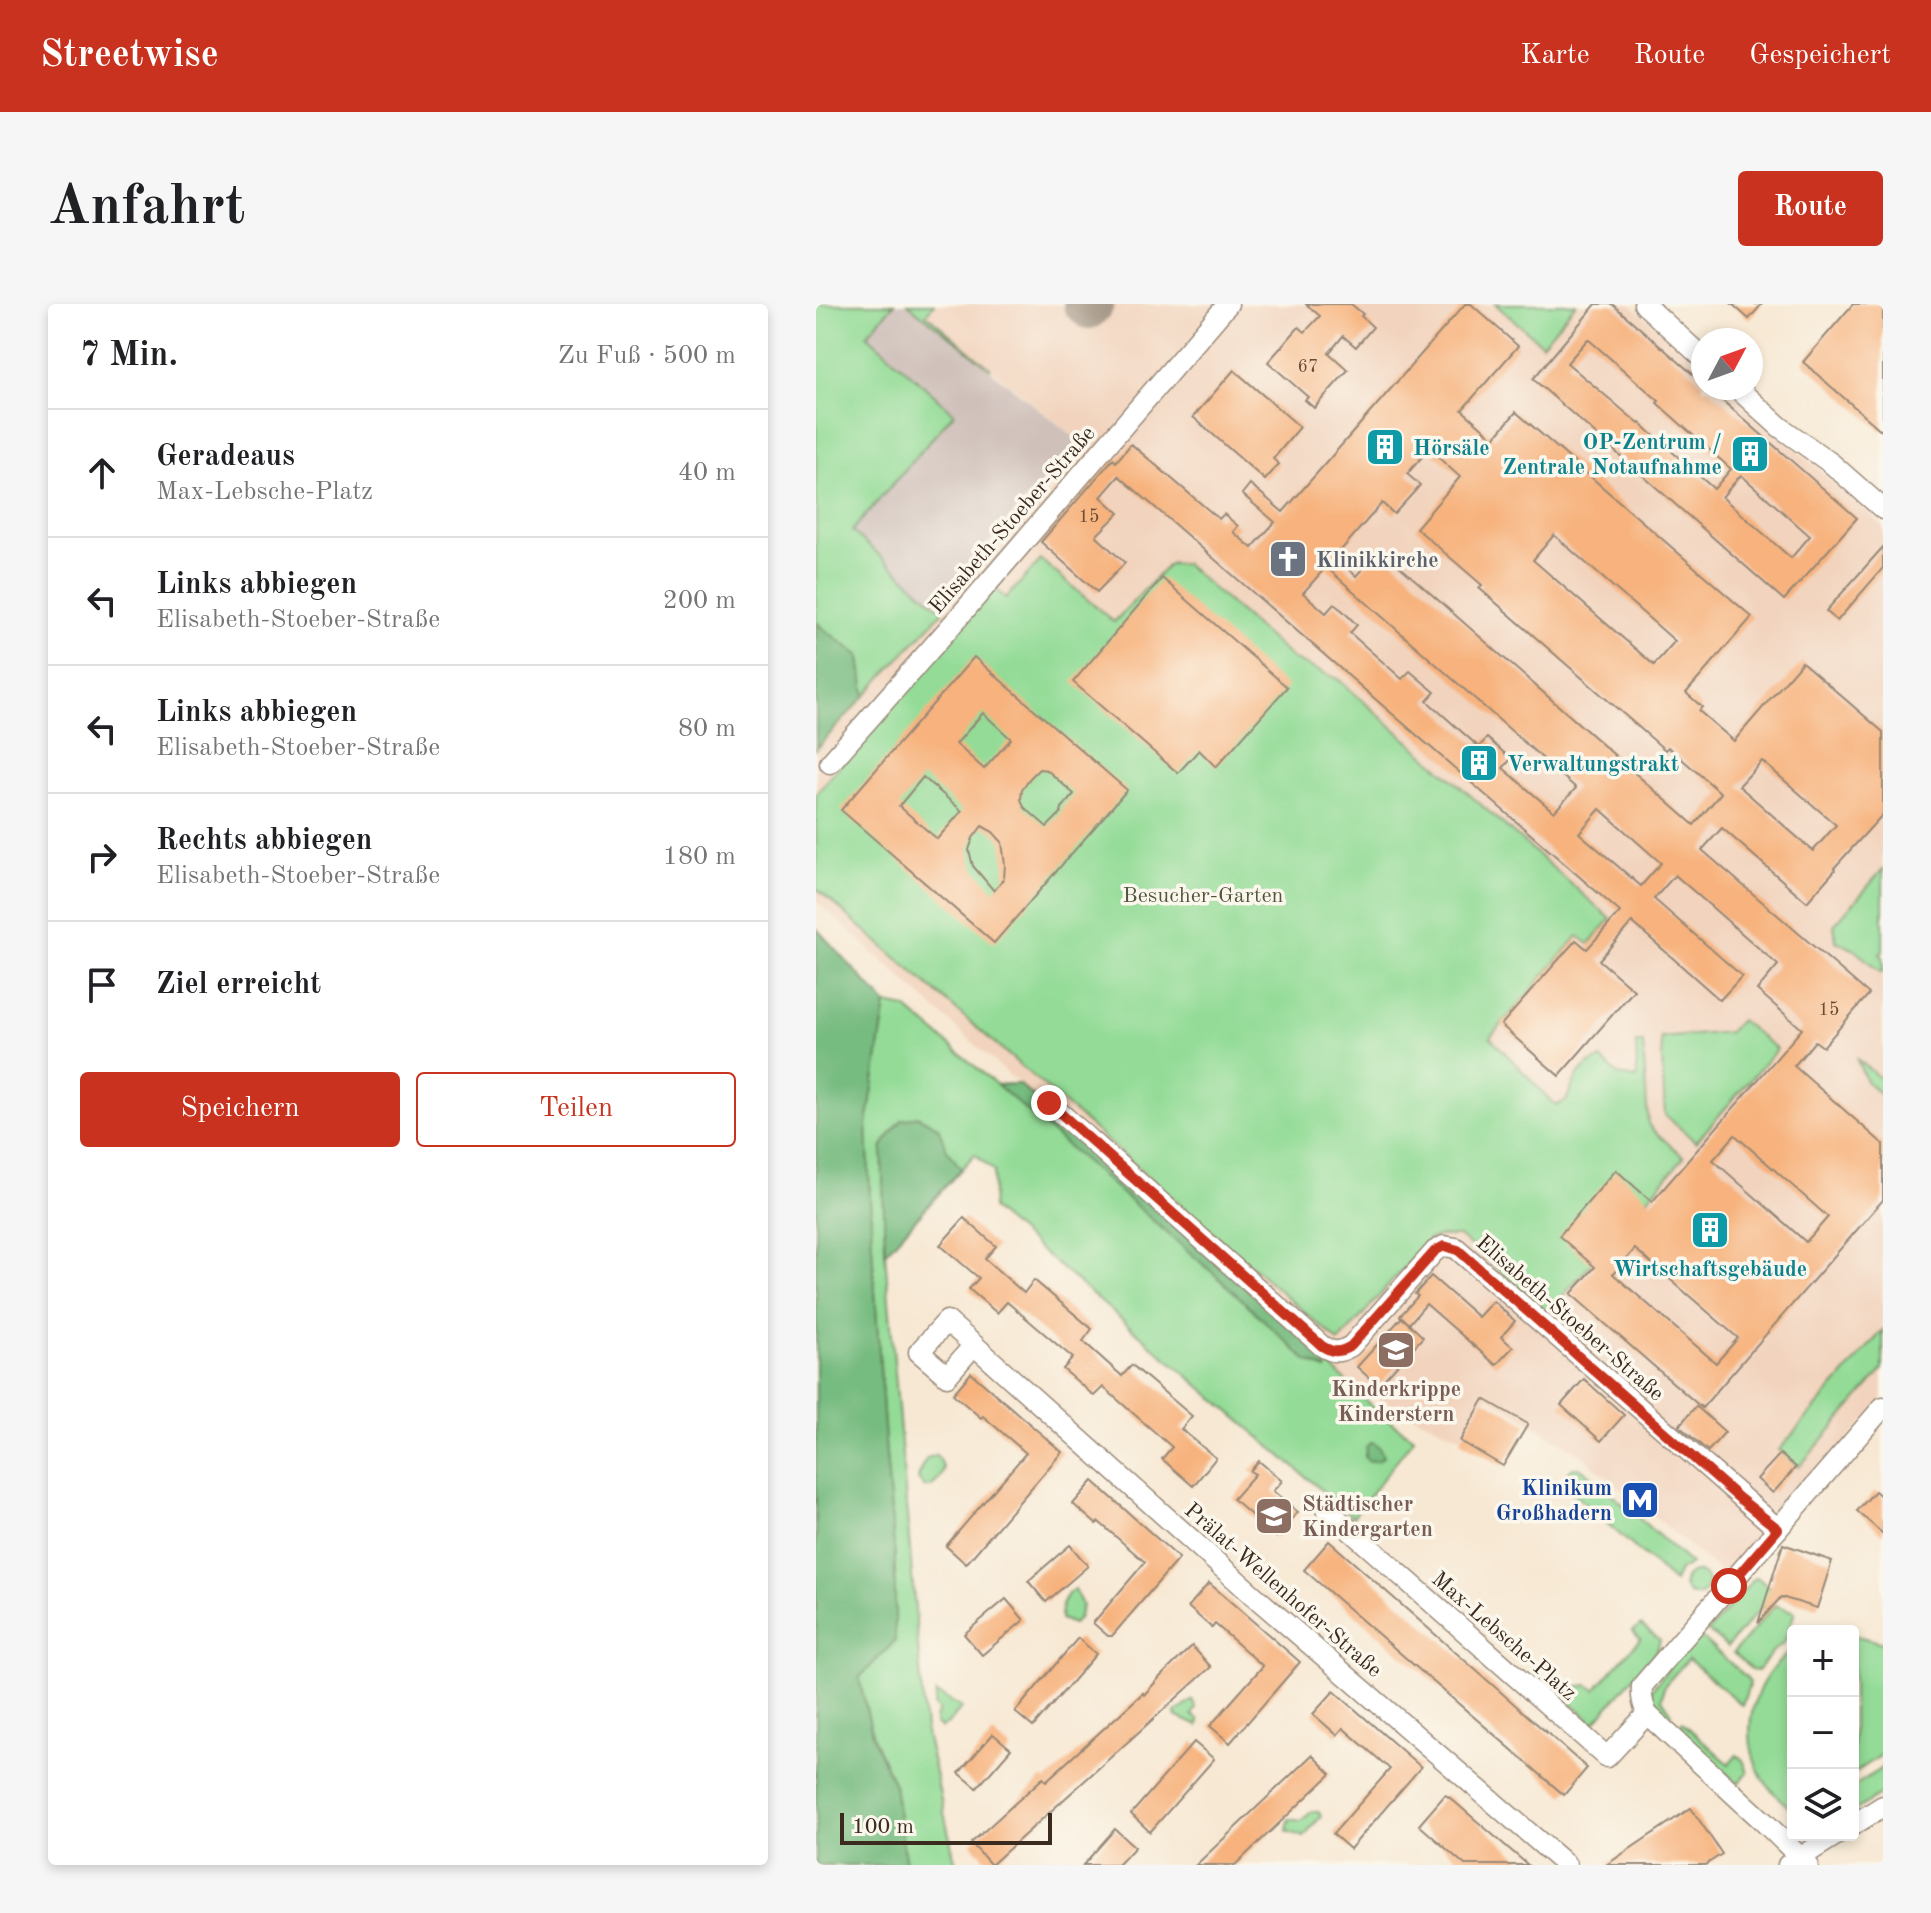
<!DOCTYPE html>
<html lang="de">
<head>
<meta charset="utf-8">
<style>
  :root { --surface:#fff; --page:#f6f6f6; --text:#202124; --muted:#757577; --line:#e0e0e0; --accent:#c8321e }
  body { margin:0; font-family:"Old Standard TT",serif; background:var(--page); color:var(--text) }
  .controls { position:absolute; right:24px; bottom:24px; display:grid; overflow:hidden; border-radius:8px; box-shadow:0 4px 12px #0003 }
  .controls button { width:72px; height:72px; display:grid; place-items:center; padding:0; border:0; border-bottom:2px solid var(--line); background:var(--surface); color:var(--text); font:40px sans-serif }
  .compass { position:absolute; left:875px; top:24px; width:72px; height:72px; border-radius:50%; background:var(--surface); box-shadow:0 4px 12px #0003; rotate:49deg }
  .scale { position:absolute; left:24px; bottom:20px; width:212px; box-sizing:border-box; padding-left:8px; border:4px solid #3b2a1e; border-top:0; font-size:22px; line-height:28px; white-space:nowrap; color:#3b2a1e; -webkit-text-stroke:6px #fbf7ec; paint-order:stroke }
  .stop { position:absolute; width:24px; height:24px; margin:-18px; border:6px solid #c8321e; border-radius:50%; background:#fff }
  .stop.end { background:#c8321e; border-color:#fff; box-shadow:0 2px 8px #0008 }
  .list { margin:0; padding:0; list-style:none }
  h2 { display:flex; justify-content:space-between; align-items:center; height:104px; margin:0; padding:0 32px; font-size:34px }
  h2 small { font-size:26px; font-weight:400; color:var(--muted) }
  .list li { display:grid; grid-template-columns:52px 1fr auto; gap:24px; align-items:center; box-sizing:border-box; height:128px; padding:0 32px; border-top:2px solid var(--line) }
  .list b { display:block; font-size:30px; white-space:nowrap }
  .list p { margin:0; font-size:26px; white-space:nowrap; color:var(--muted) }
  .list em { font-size:26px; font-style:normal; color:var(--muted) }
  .actions { display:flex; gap:16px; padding:24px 32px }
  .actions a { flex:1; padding:18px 0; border:2px solid var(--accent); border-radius:8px; text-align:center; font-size:28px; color:var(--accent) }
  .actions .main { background:var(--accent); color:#fff }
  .icon { flex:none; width:44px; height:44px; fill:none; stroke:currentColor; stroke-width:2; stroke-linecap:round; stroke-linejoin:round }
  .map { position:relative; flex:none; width:1067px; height:1561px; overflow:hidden; border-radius:8px }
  header { display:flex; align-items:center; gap:48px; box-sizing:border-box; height:112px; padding:0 40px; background:var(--accent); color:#fff }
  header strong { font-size:38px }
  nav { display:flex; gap:44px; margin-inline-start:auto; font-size:28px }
  .intro { display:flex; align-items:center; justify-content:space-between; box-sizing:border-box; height:192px; padding:0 48px }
  h1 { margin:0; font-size:56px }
  .button { padding:20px 36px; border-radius:8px; background:var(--accent); color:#fff; font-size:28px; font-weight:700 }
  main { display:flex; gap:48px; padding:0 48px }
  aside { flex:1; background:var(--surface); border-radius:8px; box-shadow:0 4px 12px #0003 }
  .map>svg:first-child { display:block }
</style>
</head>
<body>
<header>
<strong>Streetwise</strong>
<nav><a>Karte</a><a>Route</a><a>Gespeichert</a></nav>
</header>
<div class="intro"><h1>Anfahrt</h1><a class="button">Route</a></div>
<main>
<aside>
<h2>7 Min.<small>Zu Fuß · 500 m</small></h2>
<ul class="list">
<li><svg class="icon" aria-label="ahead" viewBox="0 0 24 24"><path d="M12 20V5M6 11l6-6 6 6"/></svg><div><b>Geradeaus</b><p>Max-Lebsche-Platz</p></div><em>40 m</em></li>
<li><svg class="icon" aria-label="left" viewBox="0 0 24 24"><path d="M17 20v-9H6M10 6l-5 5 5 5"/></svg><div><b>Links abbiegen</b><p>Elisabeth-Stoeber-Straße</p></div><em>200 m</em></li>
<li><svg class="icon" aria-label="left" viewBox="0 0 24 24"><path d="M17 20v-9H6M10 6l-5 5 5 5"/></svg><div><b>Links abbiegen</b><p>Elisabeth-Stoeber-Straße</p></div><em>80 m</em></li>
<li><svg class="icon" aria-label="right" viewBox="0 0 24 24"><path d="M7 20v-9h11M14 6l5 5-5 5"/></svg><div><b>Rechts abbiegen</b><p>Elisabeth-Stoeber-Straße</p></div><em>180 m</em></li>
<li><svg class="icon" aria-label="arrive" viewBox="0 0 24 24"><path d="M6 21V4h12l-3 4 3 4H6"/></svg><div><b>Ziel erreicht</b></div></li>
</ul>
<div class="actions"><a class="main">Speichern</a><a>Teilen</a></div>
</aside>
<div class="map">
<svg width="1067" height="1561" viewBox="0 0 1067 1561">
  <rect width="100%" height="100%" fill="#fbf7ec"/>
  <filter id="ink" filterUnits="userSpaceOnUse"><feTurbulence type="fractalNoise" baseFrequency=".0125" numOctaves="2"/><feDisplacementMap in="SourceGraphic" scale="16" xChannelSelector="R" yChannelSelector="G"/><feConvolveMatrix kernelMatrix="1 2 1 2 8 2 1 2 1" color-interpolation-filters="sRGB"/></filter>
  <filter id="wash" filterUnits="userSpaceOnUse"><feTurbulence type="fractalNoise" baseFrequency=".006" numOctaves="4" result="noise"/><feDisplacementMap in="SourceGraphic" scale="32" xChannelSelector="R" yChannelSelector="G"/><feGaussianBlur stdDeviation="1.8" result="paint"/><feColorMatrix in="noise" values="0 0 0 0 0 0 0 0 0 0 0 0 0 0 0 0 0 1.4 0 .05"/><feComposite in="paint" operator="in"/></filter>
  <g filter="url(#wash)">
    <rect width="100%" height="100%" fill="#f7e8d3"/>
    <polygon fill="#f2d4be" points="118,0 814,0 887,64 887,84 910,84 1067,222 1067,1096 910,1273 764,1150 672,1092 646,1133 623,1124 528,1077 512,1059 0,597 0,445 233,191 273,145 109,10"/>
    <polygon fill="#cfc0ba" points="78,0 92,0 263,137 118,300 35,227 138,109 50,31"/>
    <g fill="#93db96" stroke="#67825a" stroke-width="2">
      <polygon points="0,0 78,0 51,31 138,109 36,227 127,307 49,392 44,352 5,323 0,317"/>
      <polygon points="92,0 118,0 110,10 175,65"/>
      <polygon points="679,0 760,0 726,40"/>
      <path d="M225,256L298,318L353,260H369L478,356L522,375L795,615L773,640L762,632L674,733L736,798L741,801L750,797C759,776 762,763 785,755L802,771L821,774L820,739H827L832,820L837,826L868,853L732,1009L643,932H624L613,935L523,1038L0,584V490L154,308L178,284L190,294Z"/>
      <polygon points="1067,565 1067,647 1064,650 1067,653 1067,667 1065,669 1039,646 1020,637 1018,621"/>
      <path d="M70,700L90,704L181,781L203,780L510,1056C535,1085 566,1113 598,1134L537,1213L176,905L178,867L159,850L69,949L109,1425L140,1561H90L78,1481L57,1434L43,1374L79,1336V1254L69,1138L56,942L51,820Z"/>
      <polygon points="924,716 961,745 880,838 849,811 845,734 913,728"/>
      <polygon points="1040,754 1067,777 1067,793 1050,777"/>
      <polygon points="1067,1026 1067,1066 983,1163 963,1146"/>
      <path d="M120,1151C132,1163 127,1173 115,1183H108L102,1175L105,1164L111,1154Z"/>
      <polygon points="757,1164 764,1164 768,1166 875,1260 863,1267 858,1278 751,1184 749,1172"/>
      <circle cx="880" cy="1280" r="12"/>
      <polygon points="942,1274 954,1284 957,1290 911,1343 892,1327 938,1275"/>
      <path d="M258,1285L266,1301L262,1315L257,1320L244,1315C244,1304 248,1291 258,1285Z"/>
      <polygon points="959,1301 979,1308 968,1339 957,1347 941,1367 936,1366 917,1349"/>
      <polygon points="825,1321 844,1336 841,1346 778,1419 749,1393 757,1383 772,1381 779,1386 824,1335 817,1327"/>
      <path d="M881,1330L930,1373L934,1379L926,1401L872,1355L848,1382L846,1395L856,1410L853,1418C842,1407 835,1401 836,1385Z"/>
      <polygon points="1037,1331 1067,1339 1067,1450 1037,1470"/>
      <path d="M977,1346V1507C966,1497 955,1488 947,1475C921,1430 936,1375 977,1346Z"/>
      <polygon points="120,1389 146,1404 132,1420 125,1424 119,1420 119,1414 123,1407 118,1402"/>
      <polygon points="377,1396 380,1404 376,1411 383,1416 382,1422 360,1412 360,1409"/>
      <polygon points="866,1418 913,1460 921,1451 927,1456 932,1468 922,1480 860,1425"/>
      <polygon points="1067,1463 1067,1489 1040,1506 1037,1502 1037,1483"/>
      <polygon points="496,1507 503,1507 505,1512 488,1533 471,1527 473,1515 486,1517"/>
    </g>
    <g fill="#76bb7f" stroke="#58724e" stroke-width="2">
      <polygon points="0,317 5,323 44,352 49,392 0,445"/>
      <polygon points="0,624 70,700 51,821 56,942 69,1138 79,1254 79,1337 43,1374 57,1434 78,1481 90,1561 0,1561"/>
      <polygon points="203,780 510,1056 512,1059 510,1066 491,1057 404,975 181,781"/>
      <polygon points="101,812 122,823 130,844 145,865 69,949 66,844 75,829 86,816"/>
      <polygon points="556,1138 563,1143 567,1152 563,1156 553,1157 549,1153 550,1143"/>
    </g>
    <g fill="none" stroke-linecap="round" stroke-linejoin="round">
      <polyline stroke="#998978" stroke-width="38" points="266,0 273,6 279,0"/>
    </g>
    <g id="blocks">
      <g fill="#f7b27d" fill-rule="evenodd">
        <polygon points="490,0 535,0 547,10 545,12 557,23 540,43 527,32 513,49 532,66 498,104 489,96 492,93 452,58 483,23 489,28 504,12"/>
        <path d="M649,0H655L702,42L646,106L678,134L700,108L936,313L870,389L886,403L883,407L918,437L986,358L1067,428V510L1018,564L1019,566L991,598L906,524L886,546L1053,690L1007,743L999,737L978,762L1067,840V896L886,1104L755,990L779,963L743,932L800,866L836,898L986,725L941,686L962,661L859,571L838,595L926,672L904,696L816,618L783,656L818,686L743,772L685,721L760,636L771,645L804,608L303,172L285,193L303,209L280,232L309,259L281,288L225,238L297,155L300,158L315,140L403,215L408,210L422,222L417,228L436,244L459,218L426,190L434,180L467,208ZM613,145L644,173L600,224L666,281L663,284L750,360L849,446L852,443L905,489L878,521L564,245L540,272L519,253L566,199L578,210L599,187L604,181L591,170ZM738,231L859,337L838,361L717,256ZM510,263L760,484L738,508L687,464L695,455L686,447L671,434L663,443L611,397L619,388L608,379L594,367L586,375L534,329L541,321L527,307L518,300L510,309L487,289ZM946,457L1020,521L997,547L923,482ZM784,505L845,559L825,582L763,529ZM919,831L1012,913L990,938L897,856ZM819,945L922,1034L900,1059L797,970Z"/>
        <path d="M780,0H796L887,79V84H892L1041,214L968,296L717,75ZM772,35L843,97L841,99L915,165L898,185L824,119L823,120L751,59ZM925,171L994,232L975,254L906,193Z"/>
        <polygon points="916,0 946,0 933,15"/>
        <polygon points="1037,0 1067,0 1067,128 987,58"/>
        <polygon points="418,66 484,123 457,155 463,160 449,176 377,113"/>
        <polygon points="1067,243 1067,264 1021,317 1010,307"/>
        <polygon points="346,274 471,383 400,463 383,446 362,469 257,378"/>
        <path d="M158,353L311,486L178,639L25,506ZM167,409L195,435L168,465L140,440ZM223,465L231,466L258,490L246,504L245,509L231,523L208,503L205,495L206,485L214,474ZM107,473L146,507L121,535L83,502ZM166,522L177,528L186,538L189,561L188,574L178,587L157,562L153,546L157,534Z"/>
        <polygon points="148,914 180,942 169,955 208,989 218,976 276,1025 267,1037 306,1072 316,1061 376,1112 365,1125 400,1154 377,1182 346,1155 356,1143 287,1083 278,1092 247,1065 257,1054 191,998 181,1009 153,985 163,974 124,941"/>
        <polygon points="615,972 662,1013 677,997 699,1017 685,1033 697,1043 680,1061 610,1000 593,1020 584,1012 602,992 599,990"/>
        <polygon points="586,1013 607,1033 562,1082 541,1063"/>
        <polygon points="155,1069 246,1148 150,1260 130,1242 210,1149 167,1112 165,1114 137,1090"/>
        <polygon points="768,1075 808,1111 785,1137 745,1101"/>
        <polygon points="668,1095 712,1120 687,1162 644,1137"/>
        <polygon points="880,1102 909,1128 892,1147 863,1122"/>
        <polygon points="964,1150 980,1163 957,1189 941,1175"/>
        <polygon points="443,1157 466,1177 457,1187 482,1208 460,1233 417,1195 439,1170 434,1167"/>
        <polygon points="277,1177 363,1254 296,1332 292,1332 277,1319 329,1258 283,1218 280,1220 257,1200"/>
        <polygon points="1059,1187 1067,1194 1067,1230 1041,1207"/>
        <polygon points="513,1237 771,1464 748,1491 488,1266"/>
        <polygon points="967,1240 1016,1257 1001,1304 965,1293 942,1319"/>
        <polygon points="254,1241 272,1262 230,1298 212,1277"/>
        <polygon points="393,1279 484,1358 414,1439 394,1422 447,1362 399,1320 396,1324 372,1303"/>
        <polygon points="190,1295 208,1316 166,1351 148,1330"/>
        <polygon points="262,1334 280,1350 217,1423 199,1408"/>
        <polygon points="376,1342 395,1363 175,1561 155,1539 227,1474 230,1477 327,1389 328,1391 344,1373"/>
        <polygon points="518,1387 605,1463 534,1545 517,1530 574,1465 527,1424 521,1431 497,1410"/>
        <polygon points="177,1430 195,1445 161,1484 143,1469"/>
        <polygon points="378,1438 398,1455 334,1528 315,1510"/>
        <polygon points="496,1451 515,1470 419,1561 380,1561"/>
        <polygon points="629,1491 633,1493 712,1561 649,1561 603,1521"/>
        <polygon points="875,1504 906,1550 889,1561 790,1561"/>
        <polygon points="299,1525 319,1543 304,1559 302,1561 267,1561"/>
      </g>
    </g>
  </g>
  <g filter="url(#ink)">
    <use href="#blocks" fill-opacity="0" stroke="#998978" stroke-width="2"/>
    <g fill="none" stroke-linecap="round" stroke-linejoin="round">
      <defs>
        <g id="minor">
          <polyline points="828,0 887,54"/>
          <polyline points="921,84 964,123 1016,160 1067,205"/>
          <polyline points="14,459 142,314 412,0"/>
          <path d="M233,799L506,1042C517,1049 523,1049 535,1042L619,947L628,942L640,944L962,1225"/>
          <polygon points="131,1017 158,1041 131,1072 103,1048"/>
          <polyline points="158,1041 437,1291 750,1561"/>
          <polyline points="510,1205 791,1453 831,1410"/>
          <polyline points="1037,1521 1067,1502"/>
          <polyline points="972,1561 1020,1531"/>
          <path d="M992,1561L947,1517L831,1410C827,1400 825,1393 826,1382L1067,1103"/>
        </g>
      </defs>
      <use href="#minor" stroke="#998978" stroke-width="23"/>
      <use href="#minor" stroke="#fff" stroke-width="20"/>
    </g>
  </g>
  <g fill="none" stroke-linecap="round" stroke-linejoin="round" filter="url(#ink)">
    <path stroke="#c8321e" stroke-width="10" d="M233,799L506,1042C517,1049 523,1049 535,1042L619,947L628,942L642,946L924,1195L962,1225L913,1282"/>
  </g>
  <defs>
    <symbol id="building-square" viewBox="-11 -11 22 22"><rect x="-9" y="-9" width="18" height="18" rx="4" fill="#0f9aa8" stroke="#fbf7ec"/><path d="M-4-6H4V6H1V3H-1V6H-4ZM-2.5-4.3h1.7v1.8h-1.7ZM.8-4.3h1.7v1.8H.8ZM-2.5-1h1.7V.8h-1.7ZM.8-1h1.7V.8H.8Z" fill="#fff"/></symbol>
    <symbol id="church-square" viewBox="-11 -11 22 22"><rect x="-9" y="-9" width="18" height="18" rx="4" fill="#6b7280" stroke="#fbf7ec"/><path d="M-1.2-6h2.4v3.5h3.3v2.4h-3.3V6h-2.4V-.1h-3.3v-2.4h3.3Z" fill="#fff"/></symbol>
    <symbol id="school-square" viewBox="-11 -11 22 22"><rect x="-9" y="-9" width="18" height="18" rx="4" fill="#8d6e63" stroke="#fbf7ec"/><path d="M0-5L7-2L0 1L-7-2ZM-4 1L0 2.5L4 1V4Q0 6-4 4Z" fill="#fff"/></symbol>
    <symbol id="metro-square" viewBox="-11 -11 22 22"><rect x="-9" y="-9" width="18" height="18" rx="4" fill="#1a4fb4" stroke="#fbf7ec"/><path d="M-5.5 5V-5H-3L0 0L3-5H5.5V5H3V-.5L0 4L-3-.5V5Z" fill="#fff"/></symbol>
  </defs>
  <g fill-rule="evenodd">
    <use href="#building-square" x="547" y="121" width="44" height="44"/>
    <use href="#building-square" x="912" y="128" width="44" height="44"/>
    <use href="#church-square" x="450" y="233" width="44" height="44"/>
    <use href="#building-square" x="641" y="437" width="44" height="44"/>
    <use href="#building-square" x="872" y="904" width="44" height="44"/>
    <use href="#school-square" x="558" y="1024" width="44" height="44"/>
    <use href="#metro-square" x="802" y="1174" width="44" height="44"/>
    <use href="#school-square" x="436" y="1190" width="44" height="44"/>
  </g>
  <g text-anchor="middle" stroke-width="7" stroke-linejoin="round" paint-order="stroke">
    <g font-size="18" fill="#6a4c36">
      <text x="492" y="68">67</text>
      <text x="273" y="218">15</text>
      <text x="1013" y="711">15</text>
    </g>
    <g font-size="22" font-weight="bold" fill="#0d838f" stroke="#fbf7ec" text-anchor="start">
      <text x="906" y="145" text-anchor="end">OP-Zentrum /<tspan x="906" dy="25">Zentrale Notaufnahme</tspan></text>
      <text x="597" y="151">Hörsäle</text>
      <text x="691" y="467">Verwaltungstrakt</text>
      <text x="894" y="972" text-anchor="middle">Wirtschaftsgebäude</text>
    </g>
    <g font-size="22" fill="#3b2a1e" stroke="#fbf7ec">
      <text transform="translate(195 215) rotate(-49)" y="8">Elisabeth-Stoeber-Straße</text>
      <text transform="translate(755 1013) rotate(41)" y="8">Elisabeth-Stoeber-Straße</text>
      <text transform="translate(468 1285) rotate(41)" y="8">Prälat-Wellenhofer-Straße</text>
      <text transform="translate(689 1331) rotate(41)" y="8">Max-Lebsche-Platz</text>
    </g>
    <g font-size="22" font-weight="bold" fill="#5b616d" stroke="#fbf7ec" text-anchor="start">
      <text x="500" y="263">Klinikkirche</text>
    </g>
    <g font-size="22" fill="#51563c" stroke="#fbf7ec">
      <text x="387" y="598">Besucher-Garten</text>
    </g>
    <g font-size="22" font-weight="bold" fill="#785e54" stroke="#fbf7ec">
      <text x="580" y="1092">Kinderkrippe<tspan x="580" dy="25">Kinderstern</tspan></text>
      <text x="486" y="1207" text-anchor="start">Städtischer<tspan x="486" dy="25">Kindergarten</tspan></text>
    </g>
    <g font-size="22" font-weight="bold" fill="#164399" stroke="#fbf7ec" text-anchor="end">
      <text x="796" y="1191">Klinikum<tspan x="796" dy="25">Großhadern</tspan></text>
    </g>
  </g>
</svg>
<div class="controls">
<button>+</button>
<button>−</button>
<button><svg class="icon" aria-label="layers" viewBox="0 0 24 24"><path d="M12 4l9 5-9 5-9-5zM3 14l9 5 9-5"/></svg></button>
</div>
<svg class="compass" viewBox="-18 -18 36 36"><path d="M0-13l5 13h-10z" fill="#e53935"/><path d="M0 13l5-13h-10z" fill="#757577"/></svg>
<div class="scale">100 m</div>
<div class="stop" style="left:913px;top:1282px"></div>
<div class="stop end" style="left:233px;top:799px"></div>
</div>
</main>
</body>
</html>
